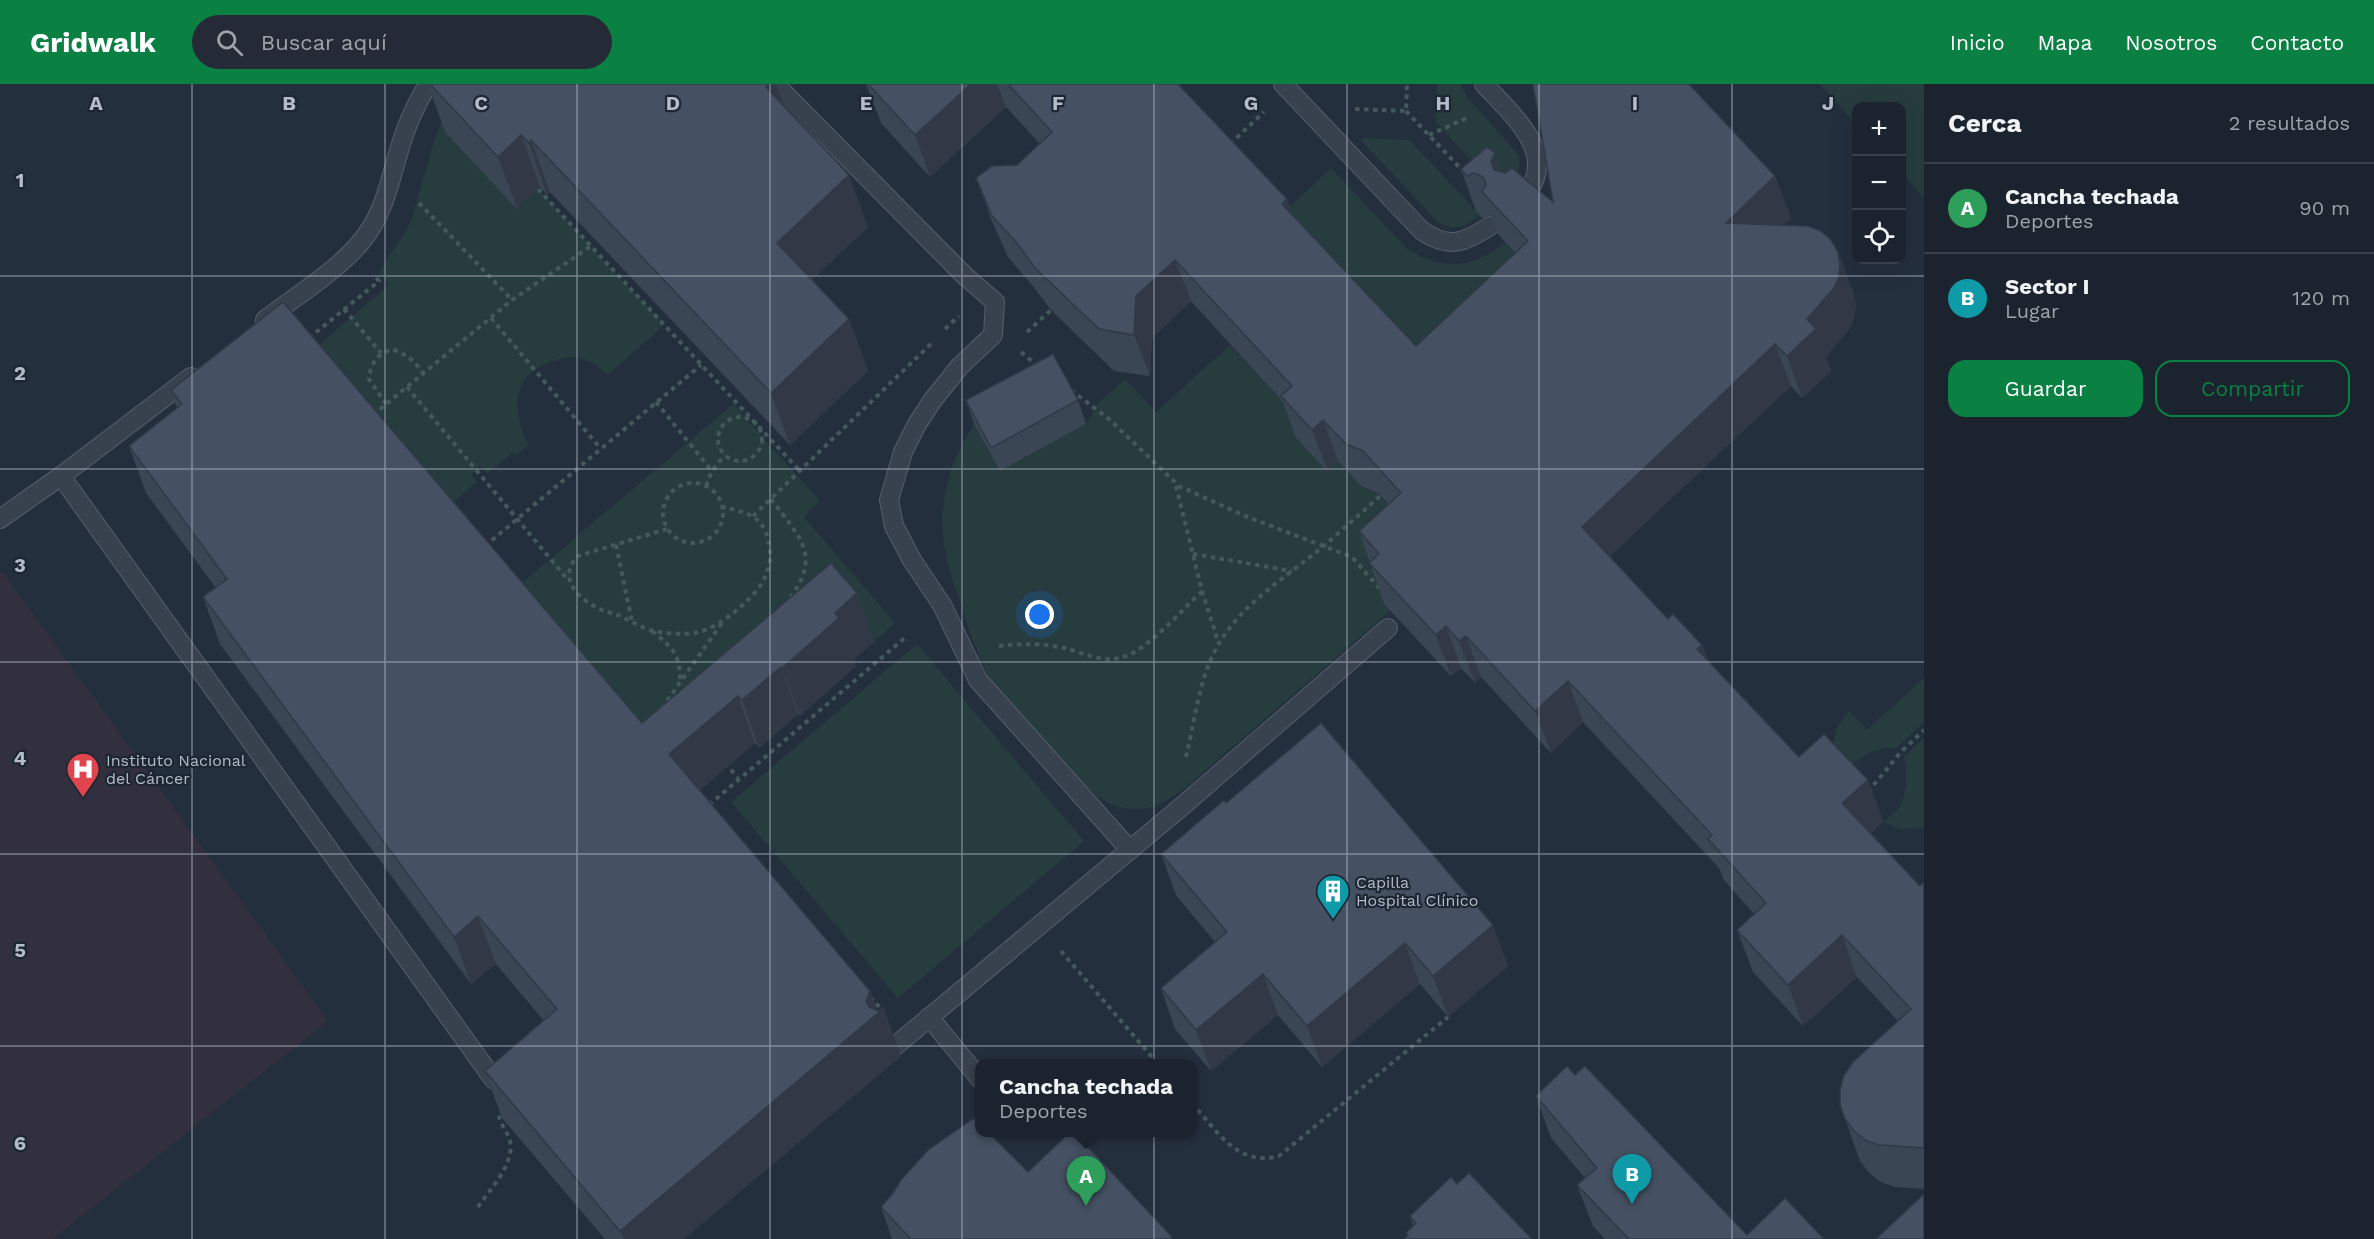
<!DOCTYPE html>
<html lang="es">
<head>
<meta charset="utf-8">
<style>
  :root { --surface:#1b232e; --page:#242b36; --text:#f1f3f6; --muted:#a0a4aa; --line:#39404a; --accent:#0b8043 }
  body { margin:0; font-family:"Work Sans",sans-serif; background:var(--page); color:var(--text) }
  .controls { position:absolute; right:18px; top:18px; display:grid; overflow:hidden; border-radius:12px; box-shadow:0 6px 24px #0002 }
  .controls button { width:54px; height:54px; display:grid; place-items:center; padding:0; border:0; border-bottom:2px solid var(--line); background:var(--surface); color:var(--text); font:30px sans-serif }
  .you { position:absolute; left:1040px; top:531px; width:21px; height:21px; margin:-15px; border:4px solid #fff; border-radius:50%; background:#1a73e8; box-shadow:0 0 0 9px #1a73e833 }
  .badge { display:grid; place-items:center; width:39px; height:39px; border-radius:50%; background:var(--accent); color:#fff; font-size:20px; font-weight:700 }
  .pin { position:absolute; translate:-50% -50px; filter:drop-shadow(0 2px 3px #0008) }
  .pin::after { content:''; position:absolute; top:32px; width:21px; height:18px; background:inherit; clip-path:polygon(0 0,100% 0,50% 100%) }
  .popup { position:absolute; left:975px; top:975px; width:222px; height:78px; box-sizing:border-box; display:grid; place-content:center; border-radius:12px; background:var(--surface); filter:drop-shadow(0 2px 4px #0005); font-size:20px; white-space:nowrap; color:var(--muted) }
  .popup b { font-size:22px; color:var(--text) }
  .popup::after { content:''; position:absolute; left:50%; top:100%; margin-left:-12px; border:12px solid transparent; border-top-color:var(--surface) }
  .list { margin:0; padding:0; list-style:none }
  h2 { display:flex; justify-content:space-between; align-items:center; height:78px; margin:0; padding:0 24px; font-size:26px }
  h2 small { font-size:20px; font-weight:400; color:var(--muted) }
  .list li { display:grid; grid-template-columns:39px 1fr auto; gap:18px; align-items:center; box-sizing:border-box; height:90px; padding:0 24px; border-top:2px solid var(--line) }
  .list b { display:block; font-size:22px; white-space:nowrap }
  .list p { margin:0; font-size:20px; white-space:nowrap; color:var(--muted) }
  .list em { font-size:20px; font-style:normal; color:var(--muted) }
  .actions { display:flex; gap:12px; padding:18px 24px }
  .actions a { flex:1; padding:14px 0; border:2px solid var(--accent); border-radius:18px; text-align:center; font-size:21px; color:var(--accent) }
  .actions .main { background:var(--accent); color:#fff }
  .icon { flex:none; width:33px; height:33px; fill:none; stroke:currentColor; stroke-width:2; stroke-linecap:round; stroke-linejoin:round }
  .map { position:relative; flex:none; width:1924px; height:1155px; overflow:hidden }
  header { display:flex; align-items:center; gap:36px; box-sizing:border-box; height:84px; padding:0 30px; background:var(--accent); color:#fff }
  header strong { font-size:28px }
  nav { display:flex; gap:33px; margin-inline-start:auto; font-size:21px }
  .search { width:420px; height:54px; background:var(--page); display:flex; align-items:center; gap:15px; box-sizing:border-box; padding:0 21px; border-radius:33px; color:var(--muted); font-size:22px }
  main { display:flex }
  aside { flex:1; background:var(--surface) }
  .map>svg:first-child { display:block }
</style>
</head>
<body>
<header>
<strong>Gridwalk</strong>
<div class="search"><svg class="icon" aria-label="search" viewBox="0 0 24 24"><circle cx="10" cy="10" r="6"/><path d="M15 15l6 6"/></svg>Buscar aquí</div>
<nav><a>Inicio</a><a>Mapa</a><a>Nosotros</a><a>Contacto</a></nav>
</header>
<main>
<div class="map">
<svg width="1924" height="1155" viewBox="0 0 1924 1155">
  <rect width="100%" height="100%" fill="#242f3e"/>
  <polygon fill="#32303f" points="3,488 328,937 53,1155 0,1155 0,490"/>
  <g fill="#263c3f">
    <path d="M1437,0H1460L1468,14L1519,72C1522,91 1514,96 1499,107L1436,38Z"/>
    <polygon points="1820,0 1924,0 1924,114 1902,89 1902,22 1856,22 1856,40"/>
    <path d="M444,34L538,105L664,241L608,291C600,284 591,276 580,274C570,272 562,274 553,277C512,289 510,328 529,360L516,371L513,368L487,389L480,382L471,390L477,398L440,429L306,272L389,201L379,188L410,140L436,51Z"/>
    <path d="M1363,54L1409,56L1480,131C1464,143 1453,148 1436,136L1361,56Z"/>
    <path d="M1331,84L1406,164C1442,187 1472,185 1505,159L1533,188L1420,292L1284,128Z"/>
    <path d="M1230,261L1307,344L1327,388L1339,378L1361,402H1371L1392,425L1384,520L1390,527L1185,704C1153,728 1132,733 1096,712L993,605L972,554L950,488L944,461L942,434L945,407L952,383L962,360L974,340L1000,387L1086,340L1098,320L1125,295L1156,328Z"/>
    <polygon points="733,320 820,417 804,433 895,539 875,557 848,527 762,588 768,595 734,677 686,718 509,510"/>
    <polygon points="917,560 1084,757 898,914 731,718"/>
    <path d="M1924,594V638L1896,664C1870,663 1858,675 1839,692C1832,663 1829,651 1849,627L1867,646Z"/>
    <path d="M1924,654V743L1900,745L1883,738C1887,734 1894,730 1898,725C1908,711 1907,689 1904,673Z"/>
  </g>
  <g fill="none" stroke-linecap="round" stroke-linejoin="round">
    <defs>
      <g id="service">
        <polyline points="775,0 965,192 995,218 993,251 960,282 932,317 916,342 903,368 889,416 894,442 912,476 942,521 978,596 1130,766"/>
        <path d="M1283,0L1422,147C1449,165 1464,159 1490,142"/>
        <path d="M1484,0C1516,35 1565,75 1517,120"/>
        <path d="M265,236C297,211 345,182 367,150C387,122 392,86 403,54C409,35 418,17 428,0"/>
        <polyline points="61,392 494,996"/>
        <polyline points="0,435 61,392 191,293"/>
        <polyline points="929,933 980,995"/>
        <polyline points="894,963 1180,724 1388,544"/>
      </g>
    </defs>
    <use href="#service" stroke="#565f6c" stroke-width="20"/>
    <g stroke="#44595c" stroke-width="4" stroke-dasharray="4.5 4.5" stroke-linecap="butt">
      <polyline points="1355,25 1406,27 1407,0"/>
      <polyline points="1406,27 1463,87"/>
      <polyline points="1429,51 1469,33"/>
      <polyline points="1230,60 1264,28"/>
      <polyline points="538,105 800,387"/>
      <polyline points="419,119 512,216"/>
      <polyline points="344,225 381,269"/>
      <polyline points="491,234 601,365"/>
      <polyline points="945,245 959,232"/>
      <polyline points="1027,248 1051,226"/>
      <polyline points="309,254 379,197 374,191"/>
      <polyline points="1021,268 1038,282"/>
      <polyline points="407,303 568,496"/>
      <polyline points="1071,306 1110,336 1179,402 1245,432 1352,473 1379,504"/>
      <polyline points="656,318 712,387"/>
      <path d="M386,320L369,295C371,278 377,271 392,265C407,271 415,276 423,290"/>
      <polyline points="373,331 512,216 591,162"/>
      <circle cx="740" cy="355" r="22"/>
      <circle cx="693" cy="429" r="30"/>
      <polyline points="706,402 712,387 725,371"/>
      <polyline points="1176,402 1202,507 1219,560"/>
      <path d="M771,415C800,454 823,471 788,517"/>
      <polyline points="753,432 934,257"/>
      <path d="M667,445L578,472C557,493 577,514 598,524C605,528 613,529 620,532C631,537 642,544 654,547C668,550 684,551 699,548C718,543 734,529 748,516C761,504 772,485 770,467C767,434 752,429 722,423"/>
      <polyline points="616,461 632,538"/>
      <polyline points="485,462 701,281"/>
      <polyline points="1193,470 1292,487"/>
      <path d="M652,547C673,564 680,570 680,597"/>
      <path d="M999,562C1019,560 1039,559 1059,563C1082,567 1102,581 1126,572C1149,564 1183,525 1202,507"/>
      <polyline points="662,624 722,539"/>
      <path d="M1186,673C1193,644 1198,607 1209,580C1228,530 1275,501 1315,469C1337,451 1359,431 1380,412"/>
      <polyline points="725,679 738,694"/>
      <polyline points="1868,708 1900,669 1924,646"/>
      <polyline points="709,721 907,552"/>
      <polyline points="1061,867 1158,980"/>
      <polyline points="870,913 883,927"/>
      <path d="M1192,1019C1217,1047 1237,1083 1279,1072L1448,933"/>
      <path d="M478,1123C490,1105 515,1080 510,1057C507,1046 499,1040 498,1027"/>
    </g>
    <use href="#service" stroke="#38414e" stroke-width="18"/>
  </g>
  <g fill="#3b4654">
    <polygon points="428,0 776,0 783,21 868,143 812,196 849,235 868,287 790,361 550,108 547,111 540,103 517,125 445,48"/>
    <polygon points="866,0 1178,0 1287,115 1292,130 1416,262 1515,169 1498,150 1491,131 1482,134 1476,127 1461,85 1502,88 1553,118 1775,92 1791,134 1783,141 1838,168 1853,209 1856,221 1854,234 1849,245 1826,273 1831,287 1802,314 1791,302 1610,472 1668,535 1702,561 1708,576 1799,673 1868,696 1883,738 1871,749 1920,802 1924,798 1924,1105 1895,1103 1881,1098 1869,1089 1860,1077 1840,1021 1898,937 1857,893 1803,942 1753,888 1737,846 1754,830 1724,796 1719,784 1583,638 1551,669 1481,593 1475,599 1461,584 1451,592 1384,520 1359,447 1388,420 1378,409 1361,402 1339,378 1328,388 1296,354 1283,318 1191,217 1152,254 1150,292 1114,287 1051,226 1032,201 1008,173 991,135 976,94 1017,81 1040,60 1006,23 930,93 881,39"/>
    <polygon points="171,306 642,639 831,479 875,557 854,575 856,582 800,632 798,630 759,664 755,659 700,706 870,907 877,926 901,972 684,1155 605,1155 502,1034 485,987 544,937 496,880 471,900 220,560 203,513 216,504 146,409 129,362 177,324"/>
    <polygon points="966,316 1078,316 1086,340 1000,387 974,340"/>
    <polygon points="1226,719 1508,882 1448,933 1420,900 1322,983 1278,931 1211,987 1175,945 1161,904 1215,858 1176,811 1161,770"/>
    <polygon points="1575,991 1747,1151 1824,1155 1605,1155 1593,1142 1577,1101 1585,1094 1551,1054 1536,1012"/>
    <polygon points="1028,1088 1172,1153 1172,1155 892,1155 881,1123"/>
    <polygon points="1457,1100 1407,1152 1406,1149 1413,1142 1410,1132"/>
  </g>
  <g fill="#303945">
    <polygon points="769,0 776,0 793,47 766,3"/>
    <polygon points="971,0 997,0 1006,23 930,93 915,51"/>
    <polygon points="521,51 540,103 517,125 498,73"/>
    <polygon points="531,56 550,108 547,111 529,59"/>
    <polygon points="1495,69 1510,111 1506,119 1491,77"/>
    <polygon points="849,91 868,143 796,211 777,159"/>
    <polygon points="1775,92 1791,134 1741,181 1726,139"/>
    <polygon points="1287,115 1302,157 1282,120"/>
    <polygon points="1838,168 1853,209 1856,221 1854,234 1849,245 1826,273 1831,287 1802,314 1787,272 1807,235"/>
    <polygon points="1175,176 1191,217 1152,254 1150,292 1134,251 1136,212"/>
    <polygon points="849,235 868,287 790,361 771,309"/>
    <polygon points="1775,260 1791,302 1597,484 1582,443"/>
    <polygon points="1323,336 1339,378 1328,388 1312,346"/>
    <polygon points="857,509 875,557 854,575 856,582 800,632 782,584 835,529"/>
    <polygon points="1446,542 1461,584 1451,592 1436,551"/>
    <polygon points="1466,552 1481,593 1475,599 1459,557"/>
    <polygon points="1702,561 1717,603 1697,565"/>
    <polygon points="781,583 798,630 759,664 742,616"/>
    <polygon points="1568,597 1583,638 1551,669 1535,627"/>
    <polygon points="738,612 755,659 686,718 669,670"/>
    <polygon points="1868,696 1883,738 1858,761 1842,719"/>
    <polygon points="478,832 496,880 471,900 454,853"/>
    <polygon points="1493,841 1508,882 1448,933 1433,892"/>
    <polygon points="1842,851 1857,893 1803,942 1788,901"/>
    <polygon points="1405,859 1420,900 1322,983 1307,942"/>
    <polygon points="1263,890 1278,931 1211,987 1196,946"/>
    <polygon points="870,907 878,929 884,924 901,972 684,1155 624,1155 620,1147 866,917"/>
  </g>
  <g fill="#455162" stroke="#303945" stroke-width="1.5">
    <polygon points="430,0 769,0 766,3 849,91 777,159 849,235 771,309 531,56 529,59 521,51 498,73"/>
    <polygon points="868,0 971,0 915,51"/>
    <polygon points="1008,0 1178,0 1287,115 1282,120 1416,262 1528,157 1482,108 1486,100 1484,94 1475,89 1467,92 1461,85 1487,63 1495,69 1491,77 1494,86 1505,89 1512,84 1553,118 1533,0 1689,0 1775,92 1726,139 1808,142 1821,147 1831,156 1838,168 1840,180 1839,193 1834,204 1807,235 1816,245 1787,272 1775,260 1582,443 1668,535 1673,530 1702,561 1697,565 1799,673 1824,650 1868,696 1842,719 1920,802 1924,798 1924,1064 1879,1061 1865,1056 1854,1047 1845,1035 1840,1021 1840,1005 1844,991 1853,978 1911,925 1842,851 1788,901 1737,846 1766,819 1708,755 1712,751 1568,597 1535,627 1466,552 1459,557 1446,542 1436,551 1369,479 1379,470 1359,447 1401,409 1363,367 1346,360 1323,336 1312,346 1281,312 1292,302 1175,176 1136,212 1134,251 1099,245 1035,184 1017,159 992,132 976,94 992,82 1017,81 1052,48"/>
    <polygon points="283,218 642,639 831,479 857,509 835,529 839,534 782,584 781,583 742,616 738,612 669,670 870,907 866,917 869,923 878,927 884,924 620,1147 485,987 557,925 478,832 454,853 203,513 227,495 129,362 182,320 171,306"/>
    <polygon points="1053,270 1078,316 991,364 966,316"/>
    <polygon points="1321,639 1493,841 1433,892 1405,859 1307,942 1263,890 1196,946 1161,904 1227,848 1161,770 1224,716 1226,719"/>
    <polygon points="1567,982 1575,991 1585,982 1747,1151 1785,1114 1824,1155 1629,1155 1577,1101 1597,1084 1536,1012"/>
    <polygon points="974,1034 980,1040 980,1048 988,1048 1028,1088 1070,1048 1074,1048 1172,1153 1170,1155 911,1155 881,1123 893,1109 901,1096 928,1066"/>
    <polygon points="1469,1089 1532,1155 1404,1155 1408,1151 1406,1149 1416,1139 1410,1132 1451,1093 1457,1100"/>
    <polygon points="1924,1110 1924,1155 1876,1155"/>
  </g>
  <path fill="none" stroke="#b4bcc9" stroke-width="1.5" stroke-opacity="0.55" d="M192,0V1155M385,0V1155M577,0V1155M770,0V1155M962,0V1155M1154,0V1155M1347,0V1155M1539,0V1155M1732,0V1155M0,192H1924M0,385H1924M0,578H1924M0,770H1924M0,962H1924"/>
  <defs>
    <symbol id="hospital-pin" viewBox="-11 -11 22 30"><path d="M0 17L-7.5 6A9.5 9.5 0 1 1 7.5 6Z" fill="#e0444e" stroke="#1d2633"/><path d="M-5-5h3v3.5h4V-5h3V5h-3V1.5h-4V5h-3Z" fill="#fff"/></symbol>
    <symbol id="building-pin" viewBox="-11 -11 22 30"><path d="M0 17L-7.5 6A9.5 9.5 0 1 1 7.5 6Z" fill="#0f9aa8" stroke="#1d2633"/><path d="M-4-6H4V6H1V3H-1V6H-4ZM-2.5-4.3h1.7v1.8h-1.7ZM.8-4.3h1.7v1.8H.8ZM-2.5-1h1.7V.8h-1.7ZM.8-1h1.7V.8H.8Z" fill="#fff"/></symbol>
  </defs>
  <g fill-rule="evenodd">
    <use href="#hospital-pin" x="64" y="666" width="38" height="52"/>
    <use href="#building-pin" x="1314" y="788" width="38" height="52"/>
  </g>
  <g text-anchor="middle" stroke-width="4.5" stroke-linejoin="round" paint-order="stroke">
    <g font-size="16" fill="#b4bcc9" stroke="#1d2633" text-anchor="start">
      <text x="106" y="682">Instituto Nacional<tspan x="106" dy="18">del Cáncer</tspan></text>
      <text x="1356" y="804">Capilla<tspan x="1356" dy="18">Hospital Clínico</tspan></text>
    </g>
  </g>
  <g font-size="20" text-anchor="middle" font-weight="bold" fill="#b4bcc9" stroke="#1d2633" stroke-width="4.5" stroke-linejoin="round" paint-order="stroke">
    <text x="96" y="26">A</text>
    <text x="289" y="26">B</text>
    <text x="481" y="26">C</text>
    <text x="673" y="26">D</text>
    <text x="866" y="26">E</text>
    <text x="1058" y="26">F</text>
    <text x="1251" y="26">G</text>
    <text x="1443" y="26">H</text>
    <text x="1635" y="26">I</text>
    <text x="1828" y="26">J</text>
    <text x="20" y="103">1</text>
    <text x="20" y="296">2</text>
    <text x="20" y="488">3</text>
    <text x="20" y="681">4</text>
    <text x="20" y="873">5</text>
    <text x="20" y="1066">6</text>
  </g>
</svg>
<div class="controls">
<button>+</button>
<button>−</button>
<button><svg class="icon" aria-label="locate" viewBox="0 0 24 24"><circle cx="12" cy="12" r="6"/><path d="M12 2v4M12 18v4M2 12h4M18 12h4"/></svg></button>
</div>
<div class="you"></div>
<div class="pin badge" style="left:1086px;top:1122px;background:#2e9e5b">A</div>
<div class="popup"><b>Cancha techada</b>Deportes</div>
<div class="pin badge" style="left:1632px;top:1120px;background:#0f9aa8">B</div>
</div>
<aside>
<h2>Cerca<small>2 resultados</small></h2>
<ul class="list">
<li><span class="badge" style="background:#2e9e5b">A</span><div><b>Cancha techada</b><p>Deportes</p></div><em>90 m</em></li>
<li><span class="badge" style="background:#0f9aa8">B</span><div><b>Sector I</b><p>Lugar</p></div><em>120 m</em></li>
</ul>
<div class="actions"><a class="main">Guardar</a><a>Compartir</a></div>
</aside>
</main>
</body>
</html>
